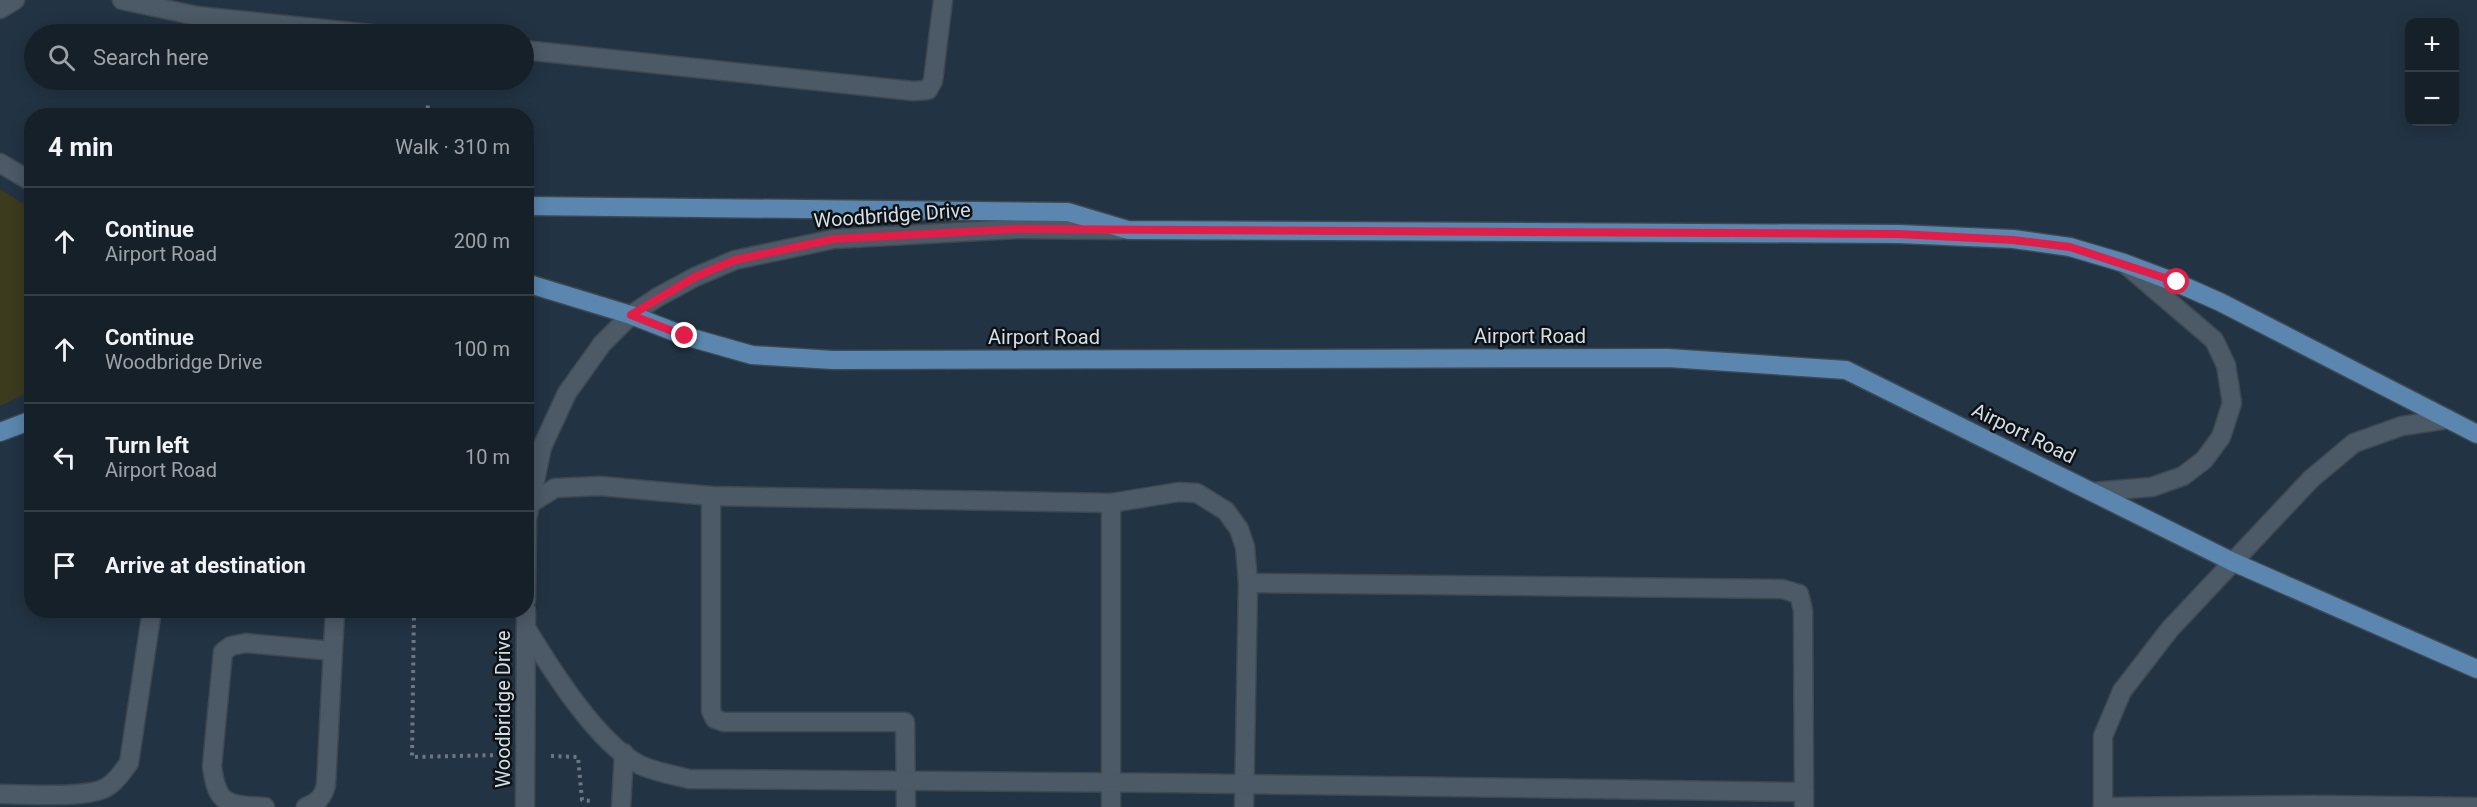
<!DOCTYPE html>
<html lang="en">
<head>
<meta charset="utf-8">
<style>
  :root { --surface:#162028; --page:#232d34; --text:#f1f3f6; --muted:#9ea3a8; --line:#353e45 }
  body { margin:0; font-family:Roboto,sans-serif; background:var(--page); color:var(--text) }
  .controls { position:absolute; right:18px; top:18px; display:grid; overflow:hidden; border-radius:12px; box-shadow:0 3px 15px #0003 }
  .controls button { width:54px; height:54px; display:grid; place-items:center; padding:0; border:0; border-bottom:2px solid var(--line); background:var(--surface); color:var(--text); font:30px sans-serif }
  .stop { position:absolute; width:18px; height:18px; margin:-14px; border:4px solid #e11d48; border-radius:50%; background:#fff }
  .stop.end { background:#e11d48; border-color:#fff; box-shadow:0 2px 6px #0008 }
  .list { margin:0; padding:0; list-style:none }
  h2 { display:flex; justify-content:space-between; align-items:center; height:78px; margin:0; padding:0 24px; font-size:26px }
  h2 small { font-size:20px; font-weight:400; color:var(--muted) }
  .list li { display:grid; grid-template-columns:39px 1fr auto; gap:18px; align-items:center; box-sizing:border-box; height:108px; padding:0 24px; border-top:2px solid var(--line) }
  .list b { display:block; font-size:22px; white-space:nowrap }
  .list p { margin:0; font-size:20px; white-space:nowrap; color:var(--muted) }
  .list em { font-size:20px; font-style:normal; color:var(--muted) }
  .icon { flex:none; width:33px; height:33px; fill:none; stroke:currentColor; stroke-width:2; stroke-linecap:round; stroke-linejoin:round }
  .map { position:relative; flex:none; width:2477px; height:807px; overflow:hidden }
  .search { position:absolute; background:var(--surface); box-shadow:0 3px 15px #0003; left:24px; top:24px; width:510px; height:66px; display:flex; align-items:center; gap:15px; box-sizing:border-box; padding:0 21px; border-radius:33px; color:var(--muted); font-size:22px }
  .panel { position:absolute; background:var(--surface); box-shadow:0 3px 15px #0003; left:24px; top:108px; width:510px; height:510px; border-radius:24px }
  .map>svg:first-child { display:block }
</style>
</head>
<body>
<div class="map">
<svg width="2477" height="807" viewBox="0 0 2477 807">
  <rect width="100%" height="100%" fill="#1e2a35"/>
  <path fill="#223343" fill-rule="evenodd" d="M0,0H2477V807H0ZM2410,22H2454V122H2410ZM34,34H524V80H34ZM32,116H526V610H32Z"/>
  <polygon fill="#3c3b1e" points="0,189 32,209 31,391 0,406"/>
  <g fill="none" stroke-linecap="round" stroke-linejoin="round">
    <defs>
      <g id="minor">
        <polyline points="122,0 197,16 371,34"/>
        <polyline points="0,9 15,0"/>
        <polyline points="524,50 913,91 928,90 933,81 943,0"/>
        <polyline points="0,163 32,182"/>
        <polyline points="2092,492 2152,487 2183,476 2204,460 2221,437 2232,403 2226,365 2214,340 2125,264"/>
        <polyline points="711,496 711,711 715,719 724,722 905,722 906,807"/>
        <polyline points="531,503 555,488 600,486 711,496 1111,503 1179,492 1197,493 1226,511 1239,529 1245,547 1248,583 1244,807"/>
        <polyline points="1111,503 1111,807"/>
        <polyline points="1248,583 1782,589 1799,594 1803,610 1804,792"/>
        <polyline points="526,600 527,519 542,447 567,393 602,344 631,315 658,297 695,277 735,260 834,239 1016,229 1120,230"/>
        <path d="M526,628C551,669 597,743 640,765C655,772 674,775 689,779L1172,783L1804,792V807"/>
        <path d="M0,794C24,794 89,799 107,787C117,781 122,772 129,763L152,610"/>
        <path d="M265,807C228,805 217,806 212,766L223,652L231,646L246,643L333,651"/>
        <path d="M306,807C318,802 323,797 326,785L335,610"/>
        <polyline points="525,807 526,610"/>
        <polyline points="621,807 624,753"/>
        <polyline points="2103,807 2103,736 2122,691 2170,629 2311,479 2354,443 2402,426 2448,419"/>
        <polyline points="2103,807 2313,805 2475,807"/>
      </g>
      <g id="major">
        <polyline points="526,206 1068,212 1128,230 1899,234 2013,239 2070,247 2124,263 2177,283 2220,302 2477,434"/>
        <polyline points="526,283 631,315 685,336 752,355 833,360 1668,358 1846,370 2233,562 2477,669"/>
        <polyline points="0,432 32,420"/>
      </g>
    </defs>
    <use href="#minor" stroke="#3e4851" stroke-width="21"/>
    <use href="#major" stroke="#3e4851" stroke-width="21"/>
    <g stroke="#6d7781" stroke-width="4" stroke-dasharray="3 4.5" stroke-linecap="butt">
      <polyline points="427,116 428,104"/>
      <polyline points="414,610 412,757 499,755"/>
      <polyline points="551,756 578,757 582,800 594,801"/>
    </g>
    <use href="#minor" stroke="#4c5966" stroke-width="18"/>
    <use href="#major" stroke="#5a86af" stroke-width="18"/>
  </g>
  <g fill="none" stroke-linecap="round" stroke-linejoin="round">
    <polyline stroke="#e11d48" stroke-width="8" points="685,336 631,315 695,277 735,260 834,239 1016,229 1899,234 2013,240 2070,247 2177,282"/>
  </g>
  <g text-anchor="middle" stroke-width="5" stroke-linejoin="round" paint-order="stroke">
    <g font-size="20" fill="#d6dee5" stroke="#0d1217">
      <text transform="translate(892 215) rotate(-4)" y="7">Woodbridge Drive</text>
      <text x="1530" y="343">Airport Road</text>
      <text x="1044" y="344">Airport Road</text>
      <text transform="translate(2024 433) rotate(26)" y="7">Airport Road</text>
      <text transform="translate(503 709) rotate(-90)" y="7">Woodbridge Drive</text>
    </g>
  </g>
</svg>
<div class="controls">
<button>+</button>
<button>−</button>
</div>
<div class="stop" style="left:2177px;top:282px"></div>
<div class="stop end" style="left:685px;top:336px"></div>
<div class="search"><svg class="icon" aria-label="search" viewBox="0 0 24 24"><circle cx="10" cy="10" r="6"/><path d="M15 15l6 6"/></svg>Search here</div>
<section class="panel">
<h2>4 min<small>Walk · 310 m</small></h2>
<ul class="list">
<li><svg class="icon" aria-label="ahead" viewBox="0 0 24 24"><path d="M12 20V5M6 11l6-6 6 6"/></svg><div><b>Continue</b><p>Airport Road</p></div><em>200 m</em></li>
<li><svg class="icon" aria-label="ahead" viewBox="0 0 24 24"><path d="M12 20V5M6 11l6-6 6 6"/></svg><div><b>Continue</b><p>Woodbridge Drive</p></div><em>100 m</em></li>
<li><svg class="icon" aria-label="left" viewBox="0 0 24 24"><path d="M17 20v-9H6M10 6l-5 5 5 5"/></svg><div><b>Turn left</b><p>Airport Road</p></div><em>10 m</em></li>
<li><svg class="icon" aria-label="arrive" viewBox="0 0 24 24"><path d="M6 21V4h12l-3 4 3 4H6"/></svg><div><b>Arrive at destination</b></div></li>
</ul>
</section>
</div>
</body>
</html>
